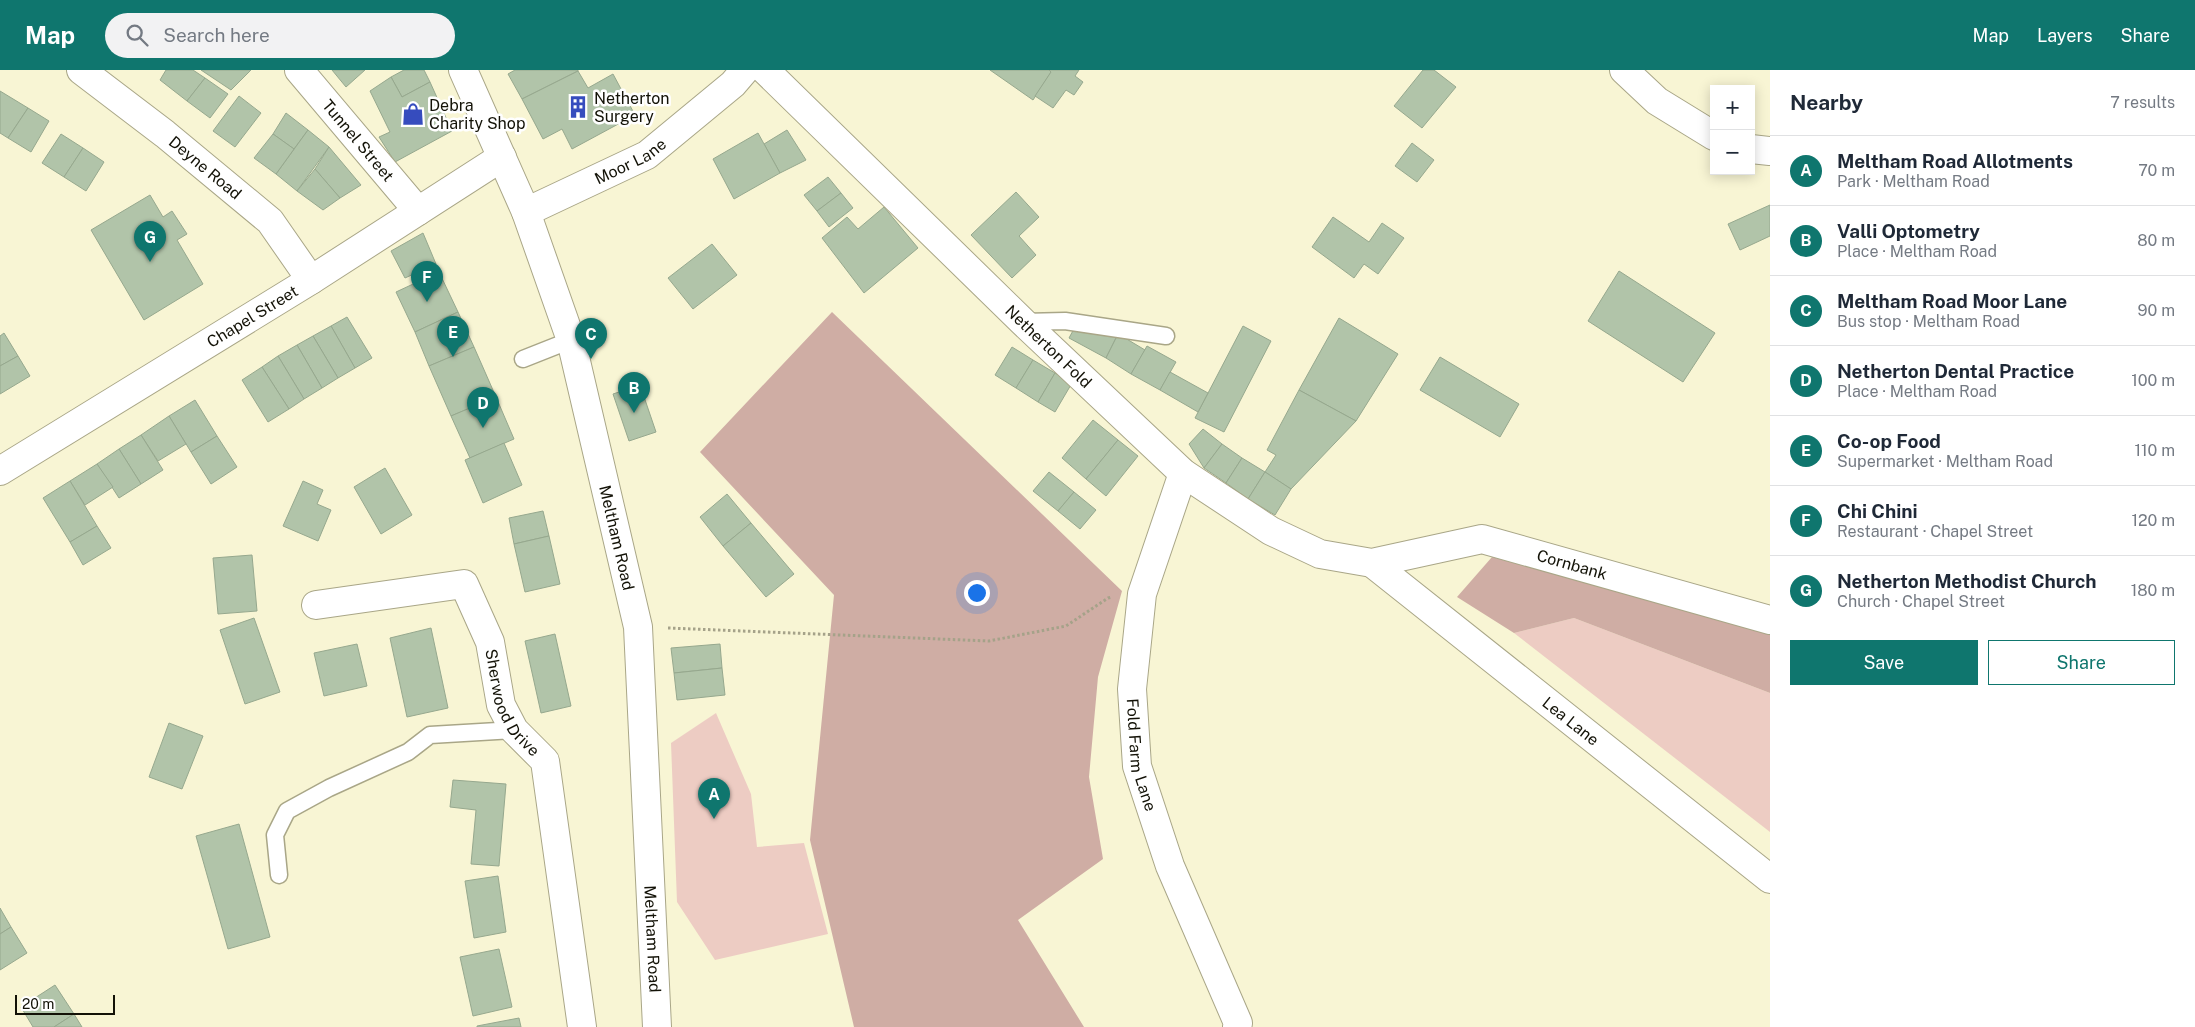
<!DOCTYPE html>
<html lang="en">
<head>
<meta charset="utf-8">
<style>
  :root { --surface:#fff; --page:#f2f2f3; --text:#1f2937; --muted:#747a83; --line:#e0e1e3; --accent:#0f766e }
  body { margin:0; font-family:"Public Sans",sans-serif; background:var(--page); color:var(--text) }
  .controls { position:absolute; right:15px; top:15px; display:grid; overflow:hidden; border-radius:0px; box-shadow:0 2px 12px #0003 }
  .controls button { width:45px; height:45px; display:grid; place-items:center; padding:0; border:0; border-bottom:1px solid var(--line); background:var(--surface); color:var(--text); font:25px sans-serif }
  .scale { position:absolute; left:15px; bottom:12px; width:100px; box-sizing:border-box; padding-left:5px; border:2px solid #131207; border-top:0; font-size:14px; line-height:18px; white-space:nowrap; color:#131207; -webkit-text-stroke:4px #fff; paint-order:stroke }
  .you { position:absolute; left:976px; top:522px; width:18px; height:18px; margin:-12px; border:4px solid #fff; border-radius:50%; background:#1a73e8; box-shadow:0 0 0 8px #1a73e833 }
  .badge { display:grid; place-items:center; width:32px; height:32px; border-radius:50%; background:var(--accent); color:#fff; font-size:16px; font-weight:700 }
  .pin { position:absolute; translate:-50% -41px; filter:drop-shadow(0 1px 2px #0008) }
  .pin::after { content:''; position:absolute; top:26px; width:18px; height:15px; background:inherit; clip-path:polygon(0 0,100% 0,50% 100%) }
  .list { margin:0; padding:0; list-style:none }
  h2 { display:flex; justify-content:space-between; align-items:center; height:65px; margin:0; padding:0 20px; font-size:21px }
  h2 small { font-size:16px; font-weight:400; color:var(--muted) }
  .list li { display:grid; grid-template-columns:32px 1fr auto; gap:15px; align-items:center; box-sizing:border-box; height:70px; padding:0 20px; border-top:1px solid var(--line) }
  .list b { display:block; font-size:19px; white-space:nowrap }
  .list p { margin:0; font-size:16px; white-space:nowrap; color:var(--muted) }
  .list em { font-size:16px; font-style:normal; color:var(--muted) }
  .actions { display:flex; gap:10px; padding:15px 20px }
  .actions a { flex:1; padding:11px 0; border:1px solid var(--accent); border-radius:0px; text-align:center; font-size:18px; color:var(--accent) }
  .actions .main { background:var(--accent); color:#fff }
  .icon { flex:none; width:28px; height:28px; fill:none; stroke:currentColor; stroke-width:2; stroke-linecap:round; stroke-linejoin:round }
  .map { position:relative; flex:none; width:1770px; height:957px; overflow:hidden }
  header { display:flex; align-items:center; gap:30px; box-sizing:border-box; height:70px; padding:0 25px; background:var(--accent); color:#fff }
  header strong { font-size:24px }
  nav { display:flex; gap:28px; margin-inline-start:auto; font-size:18px }
  .search { width:350px; height:45px; background:var(--page); display:flex; align-items:center; gap:12px; box-sizing:border-box; padding:0 18px; border-radius:28px; color:var(--muted); font-size:19px }
  main { display:flex }
  aside { flex:1; background:var(--surface) }
  .map>svg:first-child { display:block }
</style>
</head>
<body>
<header>
<strong>Map</strong>
<div class="search"><svg class="icon" aria-label="search" viewBox="0 0 24 24"><circle cx="10" cy="10" r="6"/><path d="M15 15l6 6"/></svg>Search here</div>
<nav><a>Map</a><a>Layers</a><a>Share</a></nav>
</header>
<main>
<div class="map">
<svg width="1770" height="957" viewBox="0 0 1770 957">
  <rect width="100%" height="100%" fill="#f8f5d4"/>
  <g fill="#edccc3">
    <polygon points="1574,548 1770,623 1770,762 1514,563"/>
    <polygon points="716,643 751,724 757,777 804,773 828,864 715,890 677,832 671,673"/>
  </g>
  <g fill="#cfada4">
    <polygon points="832,242 1122,521 1098,607 1089,707 1103,789 1018,850 1084,957 854,957 810,770 834,525 700,382"/>
    <polygon points="1492,487 1770,563 1770,623 1574,548 1514,563 1457,527"/>
  </g>
  <g fill="#b1c4a9" stroke="#96a88e">
    <polygon points="166,0 193,0 205,8 187,31 160,10"/>
    <polygon points="201,0 251,0 231,20"/>
    <polygon points="332,0 365,0 346,17"/>
    <polygon points="404,0 424,0 430,12 402,27 391,7"/>
    <polygon points="515,0 578,0 578,1 522,29 508,4"/>
    <polygon points="990,0 1049,0 1051,2 1033,30"/>
    <polygon points="1049,0 1079,0 1075,6 1083,12 1074,25 1066,20 1053,38 1035,26 1051,2"/>
    <polygon points="1423,0 1434,0 1456,17 1422,58 1394,36"/>
    <polygon points="578,1 588,18 613,4 635,45 572,79 562,59 543,69 522,29"/>
    <polygon points="391,7 402,27 430,12 452,61 395,92 379,67 390,62 370,21"/>
    <polygon points="205,8 228,24 210,48 187,31"/>
    <polygon points="0,21 28,38 8,68 0,63"/>
    <polygon points="239,26 261,43 235,77 213,61"/>
    <polygon points="28,38 49,51 31,82 8,68"/>
    <polygon points="286,43 308,60 294,79 273,64"/>
    <polygon points="308,60 329,77 297,121 276,104"/>
    <polygon points="787,60 806,90 780,103 764,74"/>
    <polygon points="758,63 780,103 734,129 713,89"/>
    <polygon points="61,64 83,78 64,107 42,93"/>
    <polygon points="273,64 294,79 276,104 254,88"/>
    <polygon points="1412,73 1434,90 1417,112 1395,96"/>
    <polygon points="329,77 361,115 340,128 315,99"/>
    <polygon points="83,78 104,92 86,121 64,107"/>
    <polygon points="315,99 340,128 323,140 297,121"/>
    <polygon points="828,107 841,123 817,141 804,125"/>
    <polygon points="1016,122 1039,147 1019,166 1036,185 1012,208 971,165"/>
    <polygon points="841,123 853,138 829,157 817,141"/>
    <polygon points="150,125 163,147 172,141 187,164 177,170 203,214 144,250 91,160"/>
    <polygon points="1770,135 1770,166 1740,180 1728,154"/>
    <polygon points="884,137 918,178 864,223 822,168 847,147 858,159"/>
    <polygon points="1333,147 1369,172 1382,153 1404,168 1378,204 1364,194 1354,208 1312,177"/>
    <polygon points="423,163 436,194 405,208 391,181"/>
    <polygon points="712,174 737,205 693,239 668,208"/>
    <polygon points="1619,201 1715,263 1683,312 1588,251"/>
    <polygon points="439,202 458,242 415,262 396,222"/>
    <polygon points="458,242 474,277 429,296 415,262"/>
    <polygon points="347,247 372,288 355,298 331,256"/>
    <polygon points="1339,248 1398,284 1356,351 1299,320"/>
    <polygon points="331,256 355,298 338,308 313,266"/>
    <polygon points="1243,256 1271,271 1224,362 1195,348"/>
    <polygon points="1075,257 1101,260 1116,268 1106,288 1069,268"/>
    <polygon points="4,263 18,286 0,296 0,266"/>
    <polygon points="1120,265 1145,280 1131,304 1106,288 1116,268"/>
    <polygon points="313,266 338,308 322,318 297,275"/>
    <polygon points="297,275 322,318 304,329 278,286"/>
    <polygon points="1147,276 1176,292 1160,320 1131,304"/>
    <polygon points="474,277 496,327 451,346 429,296"/>
    <polygon points="1012,277 1033,290 1016,318 995,305"/>
    <polygon points="18,286 30,306 0,324 0,296"/>
    <polygon points="278,286 304,329 289,339 262,297"/>
    <polygon points="1440,287 1519,334 1500,367 1420,320"/>
    <polygon points="1033,290 1055,303 1038,332 1016,318"/>
    <polygon points="262,297 289,339 268,352 242,310"/>
    <polygon points="1170,302 1208,323 1198,342 1160,320"/>
    <polygon points="1055,303 1072,313 1055,342 1038,332"/>
    <polygon points="640,315 656,362 629,371 613,324"/>
    <polygon points="1299,320 1356,351 1291,419 1265,402 1276,385 1267,380"/>
    <polygon points="496,327 514,369 470,388 451,346"/>
    <polygon points="195,330 217,366 191,382 169,346"/>
    <polygon points="169,346 186,374 158,391 141,365"/>
    <polygon points="1093,350 1118,370 1086,409 1062,388"/>
    <polygon points="1203,359 1222,374 1204,398 1189,374"/>
    <polygon points="141,365 163,400 141,414 119,379"/>
    <polygon points="217,366 237,397 211,414 191,382"/>
    <polygon points="1118,370 1138,386 1106,426 1086,409"/>
    <polygon points="504,373 522,415 483,433 465,390"/>
    <polygon points="1222,374 1242,388 1226,413 1204,398"/>
    <polygon points="119,379 141,414 119,428 97,394"/>
    <polygon points="1242,388 1265,402 1248,429 1226,413"/>
    <polygon points="97,394 113,417 85,435 70,411"/>
    <polygon points="385,398 412,445 381,464 354,417"/>
    <polygon points="1049,402 1074,422 1058,441 1033,421"/>
    <polygon points="1265,402 1291,419 1275,445 1248,429"/>
    <polygon points="70,411 97,456 70,472 43,428"/>
    <polygon points="303,411 323,420 317,434 331,440 318,471 283,456"/>
    <polygon points="1074,422 1096,440 1080,459 1058,441"/>
    <polygon points="727,424 751,453 723,476 700,447"/>
    <polygon points="543,441 549,466 514,474 509,448"/>
    <polygon points="751,453 794,504 766,527 723,476"/>
    <polygon points="97,456 111,478 83,495 70,472"/>
    <polygon points="549,466 560,514 525,522 514,474"/>
    <polygon points="252,485 257,541 218,544 213,488"/>
    <polygon points="254,548 280,622 245,634 220,560"/>
    <polygon points="431,558 448,638 407,647 390,568"/>
    <polygon points="555,564 571,636 541,643 525,571"/>
    <polygon points="357,574 367,616 324,626 314,583"/>
    <polygon points="720,574 722,598 674,603 671,578"/>
    <polygon points="722,598 725,625 677,630 674,603"/>
    <polygon points="169,653 203,666 182,719 149,707"/>
    <polygon points="453,710 506,714 499,796 471,794 476,740 450,737"/>
    <polygon points="239,754 270,867 228,879 196,766"/>
    <polygon points="498,806 506,862 474,868 465,811"/>
    <polygon points="0,838 11,857 0,864"/>
    <polygon points="11,857 27,883 0,900 0,864"/>
    <polygon points="499,879 512,937 473,946 460,887"/>
    <polygon points="55,915 74,944 54,957 33,957 21,937"/>
    <polygon points="74,944 82,957 54,957"/>
    <polygon points="519,948 521,957 477,957 477,956"/>
  </g>
  <g fill="none" stroke-linecap="round" stroke-linejoin="round">
    <defs>
      <g id="lane">
        <polyline points="1023,252 1065,251 1166,266"/>
        <polyline points="523,289 571,270"/>
        <polyline points="279,805 275,765 287,741 329,718 408,682 430,665 514,660"/>
      </g>
      <g id="street">
        <path id="s1" d="M81,0L165,64L270,151L311,210"/>
        <path id="s2" d="M299,0L418,141"/>
        <path id="s3" d="M765,0L1023,252L1183,403L1271,461L1320,484L1372,493L1482,469L1770,550"/>
        <polyline points="1624,0 1657,31 1714,66"/>
        <polyline points="1751,79 1770,81"/>
        <path id="s4" d="M526,142L647,85L733,14L745,0"/>
        <path id="s5" d="M0,401L311,210L502,87"/>
        <path id="s6" d="M1183,403L1142,524L1132,619L1137,696L1170,796L1238,953L1237,957"/>
        <path id="s7" d="M1372,493L1770,809"/>
        <path id="s8" d="M316,535L464,514L490,572L501,635L514,660L545,691L582,957"/>
      </g>
      <g id="secondary">
        <path id="s9" d="M463,0L526,142L571,270L638,557L657,957"/>
      </g>
    </defs>
    <use href="#lane" stroke="#a9a687" stroke-width="19"/>
    <use href="#street" stroke="#a9a687" stroke-width="30"/>
    <use href="#secondary" stroke="#a9a687" stroke-width="30"/>
    <polyline stroke="#a5a289" stroke-width="3" stroke-dasharray="2.5 2.5" stroke-linecap="butt" points="668,558 989,571 1066,556 1108,528 1112,527"/>
    <use href="#lane" stroke="#fff" stroke-width="16"/>
    <use href="#street" stroke="#fff" stroke-width="28"/>
    <use href="#secondary" stroke="#fff" stroke-width="28"/>
  </g>
  <defs>
    <symbol id="building-bare" viewBox="-9 -9 18 18"><path d="M-4-6H4V6H1V3H-1V6H-4ZM-2.5-4.3h1.7v1.8h-1.7ZM.8-4.3h1.7v1.8H.8ZM-2.5-1h1.7V.8h-1.7ZM.8-1h1.7V.8H.8Z" fill="#364cbe" stroke="#fff" stroke-width="2.5" paint-order="stroke"/></symbol>
    <symbol id="shop-bare" viewBox="-9 -9 18 18"><path d="M-5-2.5h2.3a2.7 3.5 0 0 1 5.4 0H5L5.5 6h-11ZM-1.5-2.5h3a1.5 2.3 0 0 0-3 0Z" fill="#364cbe" stroke="#fff" stroke-width="2.5" paint-order="stroke"/></symbol>
  </defs>
  <g fill-rule="evenodd">
    <use href="#building-bare" x="562" y="21" width="32" height="32"/>
    <use href="#shop-bare" x="397" y="28" width="32" height="32"/>
  </g>
  <g text-anchor="middle" stroke-width="5" stroke-linejoin="round" paint-order="stroke">
    <g font-size="16" fill="#131207" stroke="#fff" text-anchor="start">
      <text x="594" y="34">Netherton<tspan x="594" dy="18">Surgery</tspan></text>
      <text x="429" y="41">Debra<tspan x="429" dy="18">Charity Shop</tspan></text>
    </g>
    <g font-size="16" fill="#131207" stroke="#fff">
      <text dy="6" stroke="none"><textPath href="#s2" startOffset="92">Tunnel Street</textPath></text>
      <text dy="6" stroke="none"><textPath href="#s4" startOffset="116">Moor Lane</textPath></text>
      <text dy="6" stroke="none"><textPath href="#s1" startOffset="158">Deyne Road</textPath></text>
      <text dy="6" stroke="none"><textPath href="#s5" startOffset="296">Chapel Street</textPath></text>
      <text dy="6" stroke="none"><textPath href="#s3" startOffset="396">Netherton Fold</textPath></text>
      <text dy="6" stroke="none"><textPath href="#s9" startOffset="494">Meltham Road</textPath></text>
      <text dy="6" stroke="none"><textPath href="#s3" startOffset="999">Cornbank</textPath></text>
      <text dy="6" stroke="none"><textPath href="#s8" startOffset="279">Sherwood Drive</textPath></text>
      <text dy="6" stroke="none"><textPath href="#s7" startOffset="254">Lea Lane</textPath></text>
      <text dy="6" stroke="none"><textPath href="#s6" startOffset="290">Fold Farm Lane</textPath></text>
      <text dy="6" stroke="none"><textPath href="#s9" startOffset="898">Meltham Road</textPath></text>
    </g>
  </g>
</svg>
<div class="controls">
<button>+</button>
<button>−</button>
</div>
<div class="scale">20 m</div>
<div class="you"></div>
<div class="pin badge" style="left:714px;top:749px">A</div>
<div class="pin badge" style="left:634px;top:343px">B</div>
<div class="pin badge" style="left:591px;top:289px">C</div>
<div class="pin badge" style="left:483px;top:358px">D</div>
<div class="pin badge" style="left:453px;top:287px">E</div>
<div class="pin badge" style="left:427px;top:232px">F</div>
<div class="pin badge" style="left:150px;top:192px">G</div>
</div>
<aside>
<h2>Nearby<small>7 results</small></h2>
<ul class="list">
<li><span class="badge">A</span><div><b>Meltham Road Allotments</b><p>Park · Meltham Road</p></div><em>70 m</em></li>
<li><span class="badge">B</span><div><b>Valli Optometry</b><p>Place · Meltham Road</p></div><em>80 m</em></li>
<li><span class="badge">C</span><div><b>Meltham Road Moor Lane</b><p>Bus stop · Meltham Road</p></div><em>90 m</em></li>
<li><span class="badge">D</span><div><b>Netherton Dental Practice</b><p>Place · Meltham Road</p></div><em>100 m</em></li>
<li><span class="badge">E</span><div><b>Co-op Food</b><p>Supermarket · Meltham Road</p></div><em>110 m</em></li>
<li><span class="badge">F</span><div><b>Chi Chini</b><p>Restaurant · Chapel Street</p></div><em>120 m</em></li>
<li><span class="badge">G</span><div><b>Netherton Methodist Church</b><p>Church · Chapel Street</p></div><em>180 m</em></li>
</ul>
<div class="actions"><a class="main">Save</a><a>Share</a></div>
</aside>
</main>
</body>
</html>
